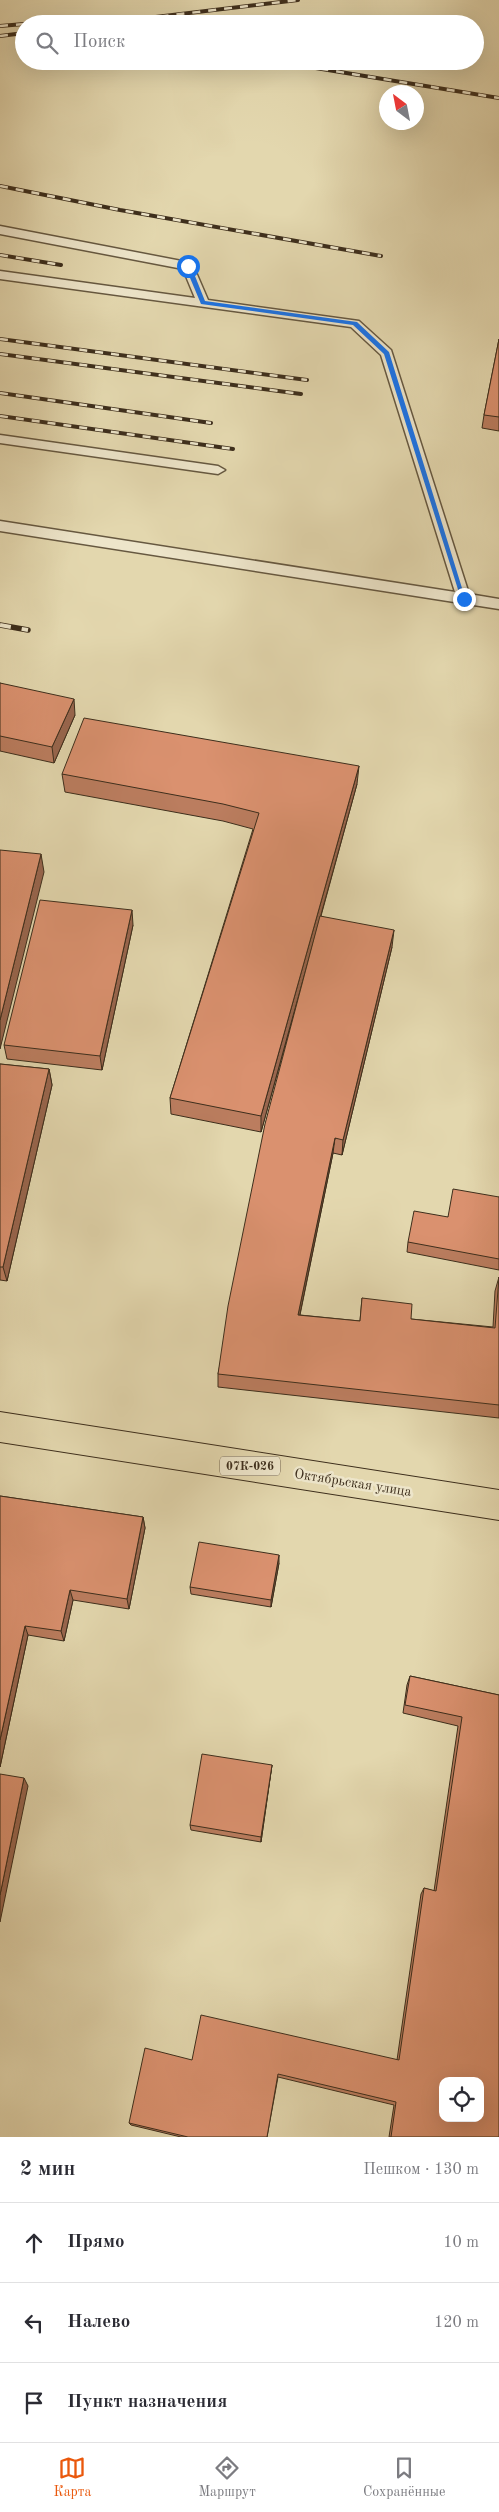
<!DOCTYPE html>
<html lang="ru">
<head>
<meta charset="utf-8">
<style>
  :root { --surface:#fff; --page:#f2f2f3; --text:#2b2b33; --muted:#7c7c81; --line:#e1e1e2; --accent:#ea580c }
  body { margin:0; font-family:"Old Standard TT",serif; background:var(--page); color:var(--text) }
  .controls { position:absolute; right:15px; bottom:15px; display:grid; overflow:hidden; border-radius:10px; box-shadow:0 5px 20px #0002 }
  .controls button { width:45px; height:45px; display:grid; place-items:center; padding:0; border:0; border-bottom:1px solid var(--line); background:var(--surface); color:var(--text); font:25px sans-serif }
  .compass { position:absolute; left:379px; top:85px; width:45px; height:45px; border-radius:50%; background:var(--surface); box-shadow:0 5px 20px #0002; rotate:328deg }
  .stop { position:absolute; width:15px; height:15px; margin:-11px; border:4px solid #1a73e8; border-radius:50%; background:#fff }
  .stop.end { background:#1a73e8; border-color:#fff; box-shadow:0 1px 5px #0008 }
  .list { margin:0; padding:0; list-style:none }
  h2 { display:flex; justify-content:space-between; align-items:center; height:65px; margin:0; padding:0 20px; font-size:21px }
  h2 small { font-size:16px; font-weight:400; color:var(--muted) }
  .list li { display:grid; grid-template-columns:32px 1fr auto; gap:15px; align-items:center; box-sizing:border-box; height:80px; padding:0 20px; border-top:1px solid var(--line) }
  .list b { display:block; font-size:19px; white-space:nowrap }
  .list em { font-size:16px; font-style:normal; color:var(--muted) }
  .icon { flex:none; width:28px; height:28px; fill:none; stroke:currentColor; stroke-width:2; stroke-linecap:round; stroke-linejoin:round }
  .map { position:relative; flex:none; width:499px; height:2137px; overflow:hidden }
  .search { position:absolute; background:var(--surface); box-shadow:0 5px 20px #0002; left:15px; right:15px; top:15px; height:55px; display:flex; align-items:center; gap:12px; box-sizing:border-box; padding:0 18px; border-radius:28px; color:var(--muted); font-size:19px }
  .sheet { height:305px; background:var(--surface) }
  nav { display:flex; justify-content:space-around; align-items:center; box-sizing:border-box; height:70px; border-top:1px solid var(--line); background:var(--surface); font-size:14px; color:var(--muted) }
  nav a { display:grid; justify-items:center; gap:2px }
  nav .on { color:var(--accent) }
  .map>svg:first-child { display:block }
</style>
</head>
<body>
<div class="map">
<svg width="499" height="2137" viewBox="0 0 499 2137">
  <rect width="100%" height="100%" fill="#e3d7ae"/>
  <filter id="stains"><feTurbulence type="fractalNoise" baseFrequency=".004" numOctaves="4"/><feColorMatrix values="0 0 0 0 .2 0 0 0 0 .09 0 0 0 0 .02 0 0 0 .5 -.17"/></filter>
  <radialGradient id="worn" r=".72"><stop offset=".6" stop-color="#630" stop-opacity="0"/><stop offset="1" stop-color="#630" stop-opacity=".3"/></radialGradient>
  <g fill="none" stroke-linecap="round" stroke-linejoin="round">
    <defs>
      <g id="lane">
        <polygon points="0,226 192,263 208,300 359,321 391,350 469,594 499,599 499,609 0,531 0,521 455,592 381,355 351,327 0,279 0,271 195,298 183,269 0,234"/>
        <polygon points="0,435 218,466 225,470 218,474 0,443"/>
      </g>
      <polygon id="primary" points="0,1412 499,1490 499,1520 0,1442"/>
    </defs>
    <use href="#lane" stroke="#665840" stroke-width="3"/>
    <use href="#primary" stroke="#3d2e1c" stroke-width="2"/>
    <use href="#lane" fill="#ede5ca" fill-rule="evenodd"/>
    <use href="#primary" fill="#e3d7ae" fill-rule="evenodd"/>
    <defs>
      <g id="rail-far1">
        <polyline points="32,24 105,19"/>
        <polyline points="97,24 298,0"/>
        <polyline points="0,26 24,24"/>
        <polyline points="0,36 24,33"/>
        <polyline points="273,61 499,98"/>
        <polyline points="0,186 120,210 381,256"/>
        <polyline points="0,255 61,265"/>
        <polyline points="0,339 307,380"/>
        <polyline points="0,354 301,394"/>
        <polyline points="0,393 211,423"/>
        <polyline points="0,416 233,449"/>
      </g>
      <polyline id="rail" points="0,625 28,630"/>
    </defs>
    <use href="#rail-far1" stroke="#3d2e1c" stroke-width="4"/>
    <use href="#rail" stroke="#3d2e1c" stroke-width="5.5"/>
    <use href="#rail-far1" stroke="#ede5ca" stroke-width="2.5" stroke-dasharray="8" stroke-linecap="butt"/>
    <use href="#rail" stroke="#ede5ca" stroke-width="4" stroke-dasharray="11" stroke-linecap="butt"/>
  </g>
  <g fill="#bb7d5f" stroke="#3d2e1c">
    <polygon points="499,339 499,431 482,428 484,415"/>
    <polygon points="0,683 75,715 54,763 0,751"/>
    <polygon points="62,774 357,784 321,916 392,947 342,1155 333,1153 300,1315 360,1321 362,1298 411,1319 493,1327 495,1291 499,1277 499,1418 218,1387 218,1374 298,999 261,1132 171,1114 170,1098 253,829 223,821 65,792"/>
    <polygon points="133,925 102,1070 7,1059 4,1045"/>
    <polygon points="0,1064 49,1069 52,1085 7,1281 0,1280"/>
    <polygon points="499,1197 499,1270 407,1252 408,1242 448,1217"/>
    <polygon points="0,1496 143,1517 145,1528 129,1609 73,1600 64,1641 28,1635 0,1767"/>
    <polygon points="279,1563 271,1607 191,1594 190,1587"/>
    <polygon points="410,1676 499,1695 499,2137 389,2137 394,2105 278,2077 267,2137 181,2137 131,2125 129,2123 192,2060 397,2060 421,1894 424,1888 434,1891 458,1726 403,1713 407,1685"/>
    <polygon points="272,1765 261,1842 191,1830 190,1825"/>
  </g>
  <g fill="#99664e" stroke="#3d2e1c">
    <polygon points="74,699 75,715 54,763 52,747"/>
    <polygon points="359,766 357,784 261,1132 261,1116"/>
    <polygon points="41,854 44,872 0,1049 0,1020"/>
    <polygon points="132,910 133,925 102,1070 100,1056"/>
    <polygon points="394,930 392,947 342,1155 343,1140"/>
    <polygon points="49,1069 52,1085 7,1281 3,1267"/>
    <polygon points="335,1138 333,1153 297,1328 298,1315"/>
    <polygon points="143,1517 145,1528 129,1609 127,1599"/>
    <polygon points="279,1555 279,1563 271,1607 271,1600"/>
    <polygon points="70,1590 73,1600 64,1641 61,1631"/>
    <polygon points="25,1626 28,1635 0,1767 0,1740"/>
    <polygon points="272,1765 271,1771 261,1842 261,1837"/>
    <polygon points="24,1778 28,1786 0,1922 0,1895"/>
  </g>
  <g fill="#da916f" stroke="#3d2e1c" fill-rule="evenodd">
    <polygon points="499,339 499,417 484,415"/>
    <polygon points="0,683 74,699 52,747 0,736"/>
    <polygon points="84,718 359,766 261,1116 170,1098 259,813 223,804 62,774"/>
    <polygon points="0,850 41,854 0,1020"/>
    <polygon points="40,900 132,910 100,1056 4,1045"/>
    <polygon points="320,916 394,930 343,1140 335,1138 298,1315 360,1321 362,1298 412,1304 411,1319 495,1328 499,1277 499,1405 218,1374 228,1306 265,1124"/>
    <polygon points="0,1064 49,1069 3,1267 0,1267"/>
    <polygon points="453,1189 499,1197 499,1259 408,1242 414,1211 448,1217"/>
    <polygon points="0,1496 143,1517 127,1599 70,1590 61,1631 25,1626 0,1740"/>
    <polygon points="199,1542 279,1555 271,1600 190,1587"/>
    <path d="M410,1676L499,1695V2137H391L396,2102L278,2074L267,2137H188L129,2123L145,2048L192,2060L201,2015L399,2060L424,1888L436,1891L462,1717L405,1705ZM443,2081H480V2118H443Z"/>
    <polygon points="202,1754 272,1765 261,1837 190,1825"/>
    <polygon points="0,1774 24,1778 0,1895"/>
  </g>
  <polygon fill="#1a73e8" points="188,264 191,266 205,301 357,322 389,352 466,601 461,599 384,354 353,325 201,304 185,266"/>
  <g text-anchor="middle" stroke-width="5" stroke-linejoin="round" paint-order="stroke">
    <rect fill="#ede5ca" stroke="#726550" stroke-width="1" x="220" y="1456.5" width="60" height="19" rx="4"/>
    <g font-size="12" font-weight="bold" fill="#3d2e1c">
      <text x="250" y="1470">07К-026</text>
    </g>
    <g font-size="14" fill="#3d2e1c" stroke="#ede5ca">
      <text transform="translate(353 1482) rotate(9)" y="5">Октябрьская улица</text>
    </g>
  </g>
  <rect width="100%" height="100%" filter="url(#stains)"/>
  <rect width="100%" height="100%" fill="url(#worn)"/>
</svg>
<div class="controls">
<button><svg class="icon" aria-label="locate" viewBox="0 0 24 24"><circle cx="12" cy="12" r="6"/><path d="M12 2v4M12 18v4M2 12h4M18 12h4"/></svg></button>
</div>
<svg class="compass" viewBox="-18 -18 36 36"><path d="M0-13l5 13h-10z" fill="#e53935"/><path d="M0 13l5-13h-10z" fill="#7c7c81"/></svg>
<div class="stop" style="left:188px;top:266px"></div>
<div class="stop end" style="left:464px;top:599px"></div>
<div class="search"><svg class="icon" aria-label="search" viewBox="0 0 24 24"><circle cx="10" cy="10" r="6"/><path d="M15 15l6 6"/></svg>Поиск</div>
</div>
<section class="sheet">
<h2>2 мин<small>Пешком · 130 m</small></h2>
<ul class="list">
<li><svg class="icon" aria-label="ahead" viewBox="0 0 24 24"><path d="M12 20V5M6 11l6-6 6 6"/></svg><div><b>Прямо</b></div><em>10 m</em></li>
<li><svg class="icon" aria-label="left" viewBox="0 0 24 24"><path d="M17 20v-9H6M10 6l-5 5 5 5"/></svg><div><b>Налево</b></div><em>120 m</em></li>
<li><svg class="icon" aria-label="arrive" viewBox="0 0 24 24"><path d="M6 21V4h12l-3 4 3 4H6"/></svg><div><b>Пункт назначения</b></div></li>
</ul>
</section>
<nav>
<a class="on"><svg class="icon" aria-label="map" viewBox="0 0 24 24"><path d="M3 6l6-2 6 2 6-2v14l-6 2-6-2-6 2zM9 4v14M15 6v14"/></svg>Карта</a>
<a><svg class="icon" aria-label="directions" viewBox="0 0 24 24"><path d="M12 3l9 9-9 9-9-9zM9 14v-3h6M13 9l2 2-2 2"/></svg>Маршрут</a>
<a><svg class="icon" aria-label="saved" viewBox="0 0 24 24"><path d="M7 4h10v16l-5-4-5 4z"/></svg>Сохранённые</a>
</nav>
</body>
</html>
